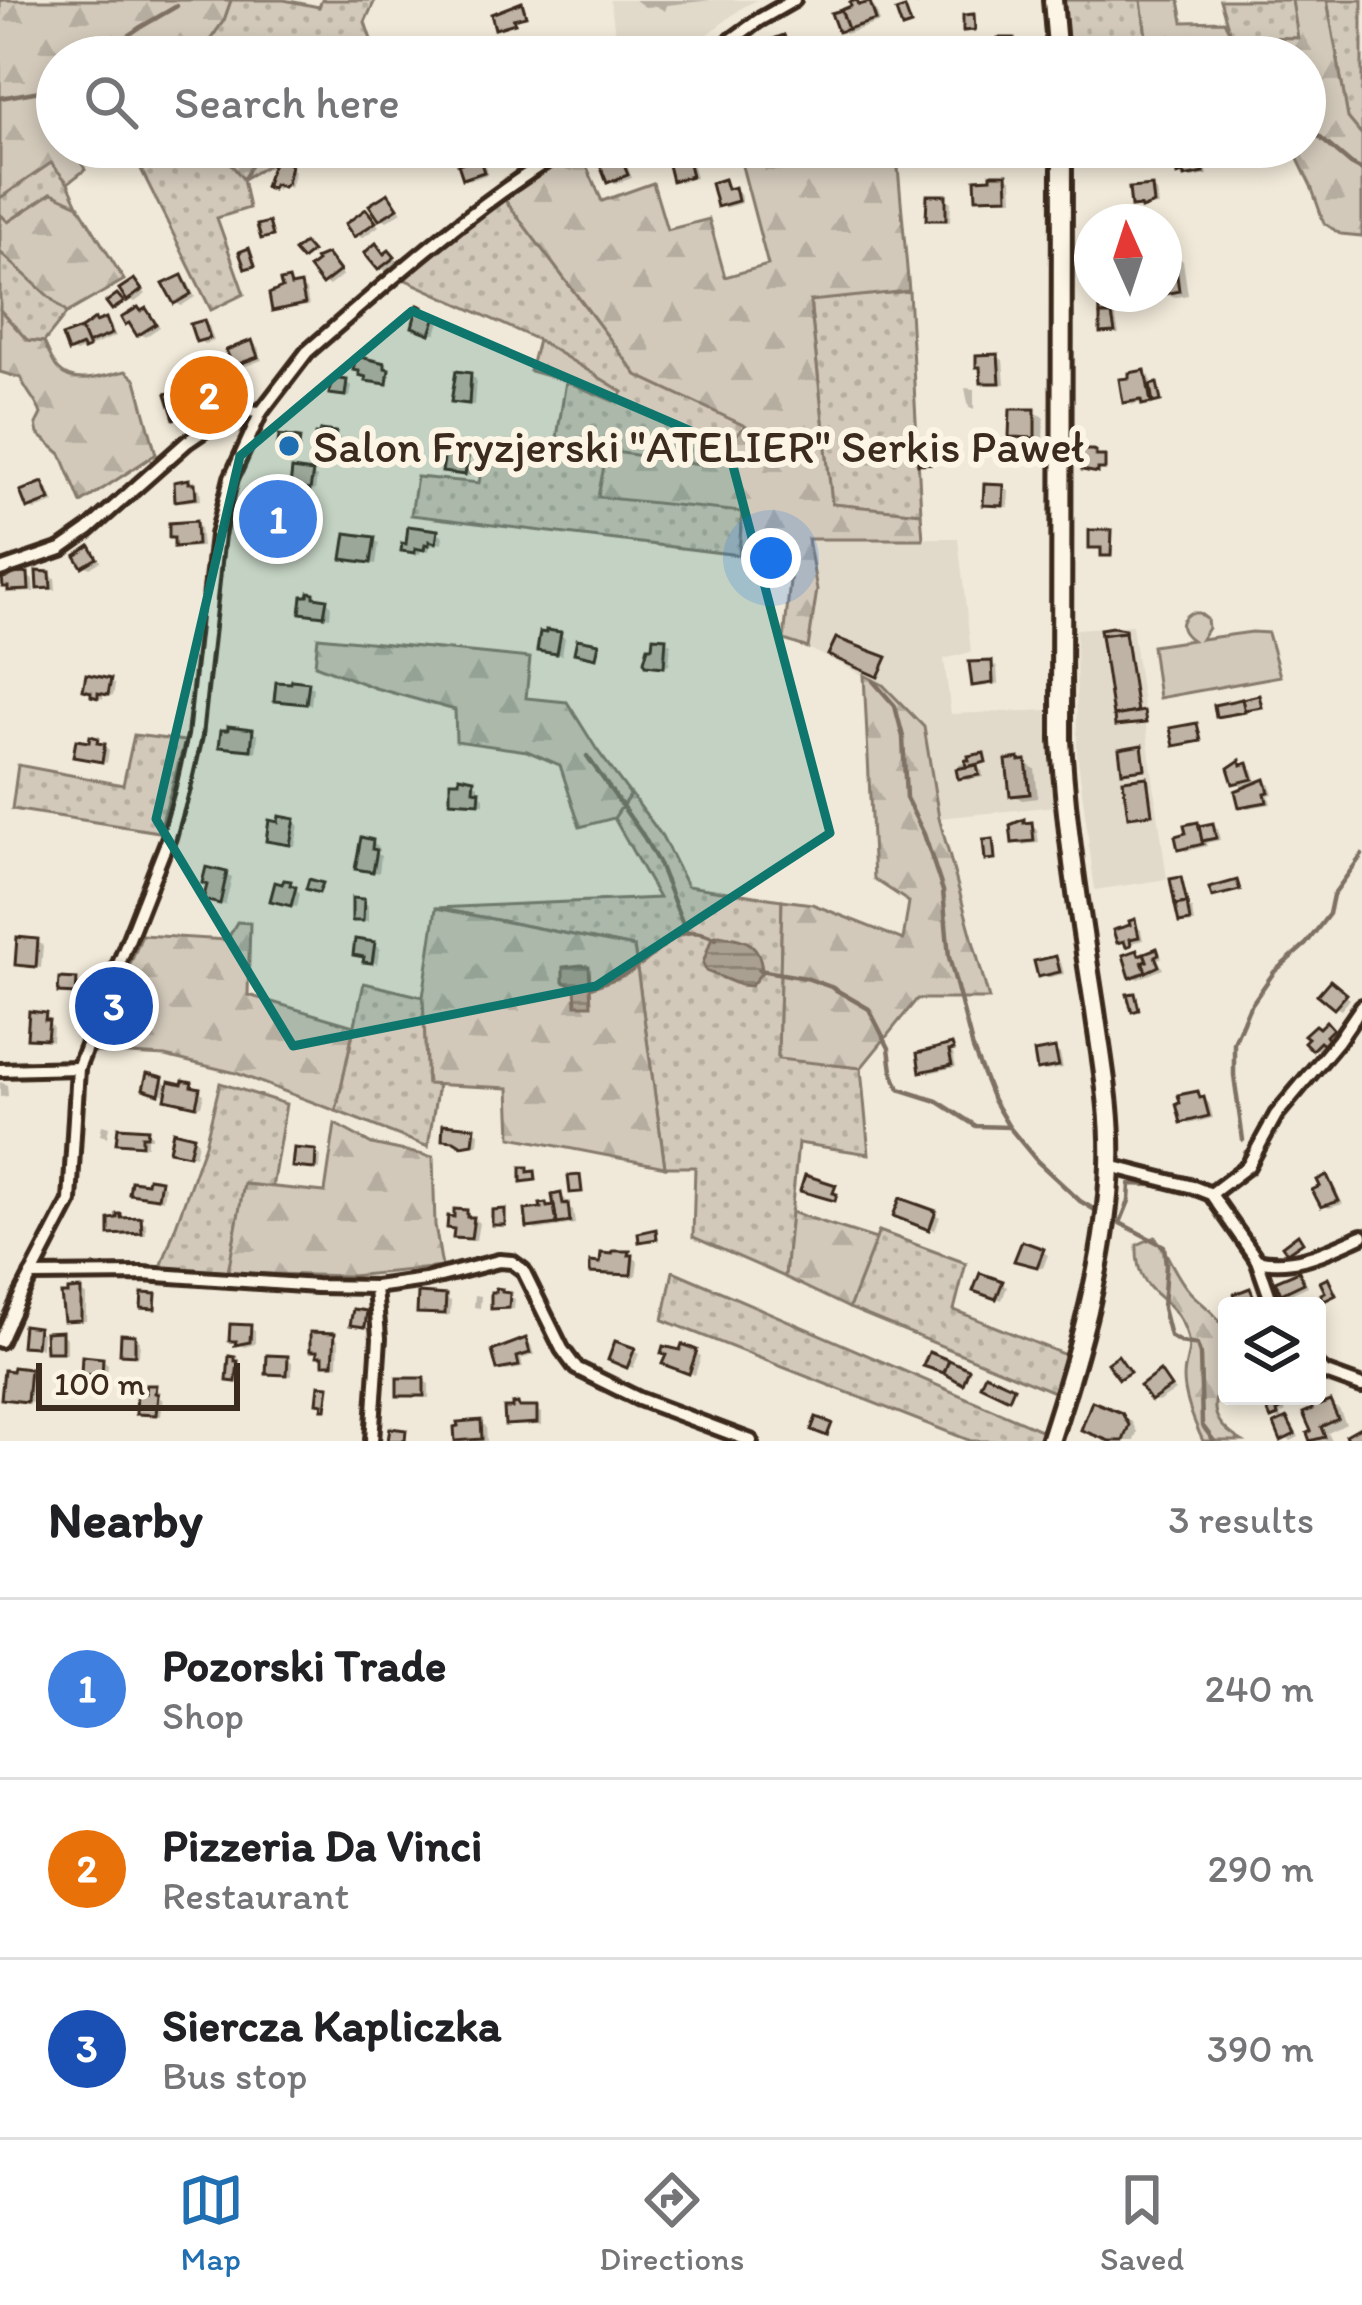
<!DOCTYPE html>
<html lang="en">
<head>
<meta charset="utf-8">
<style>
  :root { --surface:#fff; --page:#f6f6f6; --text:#202124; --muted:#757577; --line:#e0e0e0; --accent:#1f6fb2 }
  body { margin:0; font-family:Itim,sans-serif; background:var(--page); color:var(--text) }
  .controls { position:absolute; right:36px; bottom:36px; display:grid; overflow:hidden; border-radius:12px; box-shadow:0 6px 18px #0003 }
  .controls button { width:108px; height:108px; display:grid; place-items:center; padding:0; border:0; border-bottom:3px solid var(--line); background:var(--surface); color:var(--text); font:60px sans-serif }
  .compass { position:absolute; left:1074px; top:204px; width:108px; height:108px; border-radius:50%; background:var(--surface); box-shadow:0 6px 18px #0003; rotate:357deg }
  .scale { position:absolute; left:36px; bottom:30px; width:204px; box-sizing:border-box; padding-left:12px; border:6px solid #3b2a1e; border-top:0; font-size:33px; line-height:42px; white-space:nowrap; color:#3b2a1e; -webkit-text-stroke:9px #fcf5e5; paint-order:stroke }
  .you { position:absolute; left:771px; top:558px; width:42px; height:42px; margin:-30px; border:9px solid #fff; border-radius:50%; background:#1a73e8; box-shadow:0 0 0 18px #1a73e833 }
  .badge { display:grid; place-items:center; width:78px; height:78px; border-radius:50%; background:var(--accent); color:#fff; font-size:39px; font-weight:700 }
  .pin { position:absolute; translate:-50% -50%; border:6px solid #fff; box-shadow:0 3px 12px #0006 }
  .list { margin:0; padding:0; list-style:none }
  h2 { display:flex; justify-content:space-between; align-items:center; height:156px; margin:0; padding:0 48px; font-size:51px }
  h2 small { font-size:39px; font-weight:400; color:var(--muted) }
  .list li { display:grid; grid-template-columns:78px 1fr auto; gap:36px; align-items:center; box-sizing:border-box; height:180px; padding:0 48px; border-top:3px solid var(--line) }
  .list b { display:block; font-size:45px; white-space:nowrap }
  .list p { margin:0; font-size:39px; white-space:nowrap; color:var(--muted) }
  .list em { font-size:39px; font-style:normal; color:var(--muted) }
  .icon { flex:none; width:66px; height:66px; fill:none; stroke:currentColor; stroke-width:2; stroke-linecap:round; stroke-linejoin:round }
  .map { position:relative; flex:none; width:1362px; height:1441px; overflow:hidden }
  .search { position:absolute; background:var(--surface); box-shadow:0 6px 18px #0003; left:36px; right:36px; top:36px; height:132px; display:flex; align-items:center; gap:30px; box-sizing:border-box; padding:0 42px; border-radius:66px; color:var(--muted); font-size:45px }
  .sheet { height:696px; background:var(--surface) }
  nav { display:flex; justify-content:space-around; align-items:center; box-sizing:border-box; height:168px; border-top:3px solid var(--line); background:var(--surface); font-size:33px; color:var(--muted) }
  nav a { display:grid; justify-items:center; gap:6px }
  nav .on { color:var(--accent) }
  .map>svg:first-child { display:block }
</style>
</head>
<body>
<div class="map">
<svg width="1362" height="1441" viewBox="0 0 1362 1441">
  <defs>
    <pattern id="grass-dots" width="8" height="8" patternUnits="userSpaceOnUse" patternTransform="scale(3)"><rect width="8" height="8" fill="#d2c9ba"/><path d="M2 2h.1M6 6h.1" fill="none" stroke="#b5ad9f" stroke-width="1.8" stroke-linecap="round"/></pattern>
    <pattern id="forest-firs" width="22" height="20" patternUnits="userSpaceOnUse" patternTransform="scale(3)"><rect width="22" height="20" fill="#d2c9ba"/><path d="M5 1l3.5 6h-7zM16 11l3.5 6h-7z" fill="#b5ad9f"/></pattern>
    <pattern id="water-rules" width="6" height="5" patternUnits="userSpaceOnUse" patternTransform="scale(3)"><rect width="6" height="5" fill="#aaa091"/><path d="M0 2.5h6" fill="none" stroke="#8c8376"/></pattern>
  </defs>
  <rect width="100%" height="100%" fill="#f0e9d9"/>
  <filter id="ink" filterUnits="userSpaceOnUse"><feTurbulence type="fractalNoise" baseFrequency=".00833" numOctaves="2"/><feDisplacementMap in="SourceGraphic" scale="24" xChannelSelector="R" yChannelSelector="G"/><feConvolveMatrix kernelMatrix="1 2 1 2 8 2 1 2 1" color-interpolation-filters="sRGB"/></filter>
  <g filter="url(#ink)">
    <g fill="#e1d9c9">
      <polygon points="610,0 757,0 743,7 679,57 619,57"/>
      <polygon points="958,538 971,652 944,659 951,714 1050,710 1055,806 939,818 924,727 883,685 808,648 817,590 808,539"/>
      <polygon points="1132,625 1167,879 1095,890 1077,753 1076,629"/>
    </g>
    <g fill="url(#grass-dots)" stroke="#867a6c" stroke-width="3">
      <polygon points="231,0 284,0 319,7 322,0 375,0 365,22 377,57 198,57 224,20"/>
      <polygon points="1064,0 1141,0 1149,57 1069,57"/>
      <polygon points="1220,0 1292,0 1300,38 1231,37"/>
      <polygon points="1327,0 1362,0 1362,135 1348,118"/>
      <polygon points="134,147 217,147 243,178 262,147 301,147 243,179 249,208 217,218 244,294 211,310 131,149"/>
      <polygon points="51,162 68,183 78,205 51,193 8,222 0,214 0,198"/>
      <polygon points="502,196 637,375 746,426 706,465 607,452 742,512 739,555 411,515 417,477 479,483 487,442 555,450 566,381 613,401 622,392 538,340 404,279 475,214"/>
      <polygon points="0,252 67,313 44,342 27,340 0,310"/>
      <polygon points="909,291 921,513 832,504 810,300"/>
      <polygon points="134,735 185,741 159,832 12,809 18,765 123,785"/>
      <polygon points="631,794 662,836 687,886 782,900 778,1058 861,1068 869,1154 798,1143 785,1277 693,1237 695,1167 665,1167 634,947 436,908 659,898 614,818"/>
      <polygon points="364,983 423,997 427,1083 438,1084 428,1147 336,1111"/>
      <polygon points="220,1083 286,1104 272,1188 244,1184 228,1273 160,1270 205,1144"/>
      <polygon points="879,1231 966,1263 954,1310 1068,1356 1056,1393 849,1308"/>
      <polygon points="673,1271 1043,1431 1040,1441 971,1441 663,1320"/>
    </g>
    <g fill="url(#forest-firs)" stroke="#867a6c" stroke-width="3">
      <polygon points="0,0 231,0 224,20 198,57 57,57 57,147 134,147 87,149 78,152 85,170 68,183 51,163 0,198"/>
      <polygon points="1141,0 1179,0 1183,22 1224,21 1232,37 1298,38 1292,0 1327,0 1348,118 1362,135 1362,236 1341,234 1324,223 1311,186 1292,147 1305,147 1305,57 1149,57"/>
      <polygon points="217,147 262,147 243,179"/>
      <polygon points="578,147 602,201 653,183 667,230 709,219 725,277 768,265 737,147 817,147 820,161 897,156 909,291 810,301 832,504 921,513 923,539 808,539 817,590 808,648 784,640 792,561 739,555 742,512 598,497 607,451 706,465 745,426 637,375 502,196"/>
      <polygon points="52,193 78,205 124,280 67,313 0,252 0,214 8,222"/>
      <path d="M0,310L27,340L44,342C48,350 52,362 58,369C75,388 106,375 126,371L136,380L156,454L81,503L61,454L38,434L36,424L41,414C37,401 26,392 21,378L0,372Z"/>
      <polygon points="538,340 623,392 614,401 566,381 530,371"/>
      <polygon points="318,637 530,658 526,698 567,702 597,750 630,794 614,818 580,827 560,765 527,751 456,741 455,710 375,688 315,665"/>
      <polygon points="864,675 883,685 924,727 939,818 989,999 917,999 861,1068 778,1059 782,900 812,904 903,940 909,902 874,879"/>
      <polygon points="436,908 634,947 665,1167 511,1137 509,1088 427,1084 423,997"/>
      <polygon points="237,922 250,923 248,995 354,1026 336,1111 236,1073 165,1056 95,1052 142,935 227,940"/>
      <polygon points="335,1124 372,1144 433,1157 435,1225 442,1267 351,1276 228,1273 244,1184 325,1192"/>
      <polygon points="791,1212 876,1239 849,1308 785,1277"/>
      <path d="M1155,1237C1169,1254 1175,1276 1190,1292C1203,1306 1220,1315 1226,1334C1239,1380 1184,1407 1242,1441H1203C1194,1422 1184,1398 1184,1378C1184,1360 1193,1353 1186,1332C1171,1290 1135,1299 1137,1245Z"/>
    </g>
    <path fill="#d2c9ba" stroke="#867a6c" stroke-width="3" d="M1190,613H1199L1207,619L1208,628L1201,639L1252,632L1268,633L1280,676L1159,698L1152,646L1192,640C1182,633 1175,622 1190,613Z"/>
    <g fill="url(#water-rules)" stroke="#7e7163" stroke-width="3">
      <path d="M719,935C746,940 760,941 762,972L751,986L740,985L706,971L703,963L712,937Z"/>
      <polygon points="581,965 589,966 591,1005 576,1005 575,987 563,982 563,967"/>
    </g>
    <g fill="#0003">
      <polygon points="635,0 711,0 667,5 665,11 656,6 645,7"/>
      <polygon points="910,0 933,0 917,6"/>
      <polygon points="857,3 875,8 880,22 846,34 840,30"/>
      <polygon points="784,39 789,42 794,54 779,57 776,55"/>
      <polygon points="1013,41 1019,44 1021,57 999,57 994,54"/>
      <polygon points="757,51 764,57 747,57 746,55"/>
      <polygon points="456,147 479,147 481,154 473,157 484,163 488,174 471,180 466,177 471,163 459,156"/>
      <polygon points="1124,147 1142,147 1145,164 1139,168 1132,166"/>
      <polygon points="680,156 692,162 696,178 680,182 674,179"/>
      <polygon points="1199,156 1204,159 1208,175 1192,178 1179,173"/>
      <polygon points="621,160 626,163 632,178 615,184 609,181"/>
      <polygon points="277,161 295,171 290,188 280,184 278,190 268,185"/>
      <polygon points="1007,177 1012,180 1013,199 984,199 979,196"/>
      <polygon points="724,183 729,186 731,191 740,193 742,203 725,208 719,205"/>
      <polygon points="1152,189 1157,192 1158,206 1140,208 1134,205"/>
      <polygon points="388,196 402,212 387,221 382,218"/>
      <polygon points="945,198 951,202 950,222 934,221 929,218"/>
      <polygon points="366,212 379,226 362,238 356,235"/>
      <polygon points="376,247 386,256 389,253 398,261 386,271 380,268"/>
      <polygon points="1174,255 1183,261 1188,295 1176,297 1163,294 1164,257"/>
      <polygon points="327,258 343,275 329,286 324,282"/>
      <polygon points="182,279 188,282 195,297 181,306 175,302"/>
      <polygon points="289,282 306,290 309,306 280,310 274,307"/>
      <polygon points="134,283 146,294 135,302 130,299"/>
      <polygon points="1102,294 1111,294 1119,334 1109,334 1103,331"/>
      <polygon points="146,311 152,315 160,327 145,337 127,323"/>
      <polygon points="435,318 440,321 436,334 421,329"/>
      <polygon points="106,322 111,325 116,336 76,353 71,350"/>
      <polygon points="204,323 209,326 214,341 204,344 199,340"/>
      <polygon points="252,343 258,347 262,360 241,368 235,364"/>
      <polygon points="998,357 1003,360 1005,384 989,385 984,382"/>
      <polygon points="1145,373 1150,376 1152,387 1158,387 1161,401 1150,406 1144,402 1132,405 1126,402"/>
      <polygon points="470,376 476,379 474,405 460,404 454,400"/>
      <polygon points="346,383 352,386 350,397 333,393"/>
      <polygon points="965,388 974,389 974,409 969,408"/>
      <polygon points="182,393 193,399 198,416 182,421 177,417"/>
      <polygon points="1034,412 1044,417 1043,441 1021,441 1012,436"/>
      <polygon points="335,435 340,438 338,452 318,449"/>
      <polygon points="466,461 472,464 470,476 445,470"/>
      <polygon points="312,475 317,478 315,491 293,486"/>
      <polygon points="188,482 200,489 201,500 183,502 178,499"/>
      <polygon points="43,485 48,489 54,503 35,510 29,507"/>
      <polygon points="1003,488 1009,491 1008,507 991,506 986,503"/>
      <polygon points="291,514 296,517 294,530 269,525"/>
      <polygon points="195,524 200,527 202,547 183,548 177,545"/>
      <polygon points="437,533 443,536 442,544 434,542 434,546 430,545 429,551 421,549 420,554 404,549"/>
      <polygon points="374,540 379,543 376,564 345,557"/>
      <polygon points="90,550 101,561 90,568 85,565"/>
      <polygon points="49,575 55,578 56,590 45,590 40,587"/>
      <polygon points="27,576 33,580 34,592 16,593 11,589"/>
      <polygon points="326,601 331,605 330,617 303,611"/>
      <polygon points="560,635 565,638 562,655 540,649"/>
      <polygon points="665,641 671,644 669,665 650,663"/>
      <polygon points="991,664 997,667 998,684 980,687 975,684"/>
      <polygon points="110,681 115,685 113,696 104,694 103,699 94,695"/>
      <polygon points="308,685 313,688 311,705 277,699"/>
      <polygon points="252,732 258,735 256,752 228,749 222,745"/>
      <polygon points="97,740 109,750 107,763 77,756"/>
      <polygon points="984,756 986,762 972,765 982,771 983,777 967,780 961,777 959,765"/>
      <polygon points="1025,763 1035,769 1038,798 1022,800 1013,794"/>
      <polygon points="1240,764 1253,769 1258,785 1265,782 1271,785 1273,794 1269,795 1271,804 1248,808 1242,805 1247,789 1235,782"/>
      <polygon points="473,782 478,785 478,793 484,797 484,804 458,803 453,800"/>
      <polygon points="293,822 299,825 295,846 269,839"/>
      <polygon points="1031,825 1037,829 1039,843 1020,845 1015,841"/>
      <polygon points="1197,826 1218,829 1220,840 1206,843 1207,846 1186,851 1180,848"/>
      <polygon points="372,842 378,846 377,853 381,856 379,873 359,868"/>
      <polygon points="226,875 232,878 225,905 212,902"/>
      <polygon points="1181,880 1188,907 1192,909 1194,923 1187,924 1181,921"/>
      <polygon points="290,884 300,893 297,907 279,903 284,887"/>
      <polygon points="363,902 368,905 368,922 355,919"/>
      <polygon points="1135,927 1141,930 1143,940 1125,945 1119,941"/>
      <polygon points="37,942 43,945 41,968 18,963"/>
      <polygon points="374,945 380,948 377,964 356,954"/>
      <polygon points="1157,951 1163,957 1158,959 1163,969 1138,979 1133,976 1137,954 1143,957"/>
      <polygon points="1055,959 1061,962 1064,974 1046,978 1041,975"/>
      <polygon points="76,982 82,985 81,996 61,992"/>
      <polygon points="1336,987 1350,999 1341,1010 1336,1007"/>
      <polygon points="45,1016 50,1019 50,1024 53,1026 52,1041 30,1036"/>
      <polygon points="1331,1028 1337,1034 1329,1041 1333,1044 1327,1043 1319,1051 1314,1048"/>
      <polygon points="948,1050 953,1053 956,1067 929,1073 923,1070"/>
      <polygon points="1055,1051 1060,1054 1063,1068 1046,1071 1040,1068"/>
      <polygon points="162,1080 167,1084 185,1088 191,1084 197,1088 196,1090 204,1094 201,1106 174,1100 169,1096 152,1091"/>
      <polygon points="0,1082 7,1085 8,1096 0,1097"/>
      <polygon points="1197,1094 1209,1103 1213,1118 1189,1124 1184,1121"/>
      <polygon points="102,1125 109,1127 107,1137 100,1135"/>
      <polygon points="474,1130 479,1133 478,1145 464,1145 445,1138"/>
      <polygon points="147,1132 152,1135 152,1138 147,1138 147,1146 125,1144 120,1141"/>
      <polygon points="193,1138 198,1142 195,1156 178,1152"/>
      <polygon points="316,1153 321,1156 320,1170 295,1166"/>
      <polygon points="1327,1179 1332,1182 1343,1204 1329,1208 1323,1205"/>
      <polygon points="160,1183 165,1186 163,1200 133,1192"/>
      <polygon points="561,1196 566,1200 568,1207 573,1210 575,1224 536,1230 530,1227 546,1206 552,1209"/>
      <polygon points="466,1213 479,1223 476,1240 462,1240 456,1237 457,1230"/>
      <polygon points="934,1214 940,1217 935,1230 902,1218"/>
      <polygon points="140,1220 146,1223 146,1235 118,1236 112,1233"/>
      <polygon points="1043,1252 1048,1255 1043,1268 1023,1262"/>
      <polygon points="629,1254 638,1261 636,1276 598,1275 593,1272"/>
      <polygon points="1298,1274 1304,1277 1308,1286 1289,1295 1283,1292"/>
      <polygon points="1002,1284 1007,1287 1002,1300 982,1293"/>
      <polygon points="80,1292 86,1295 86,1321 73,1322 67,1319"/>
      <polygon points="475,1295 481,1296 480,1308 474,1307"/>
      <polygon points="509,1296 515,1299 514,1309 499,1310 494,1307"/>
      <polygon points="445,1298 451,1301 450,1315 425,1314 420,1311"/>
      <polygon points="250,1328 255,1331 255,1344 244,1347 238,1344"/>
      <polygon points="37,1330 42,1333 41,1348 24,1344"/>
      <polygon points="61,1334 67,1338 67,1353 54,1353 49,1350"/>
      <polygon points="334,1336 339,1340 338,1366 326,1362 326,1358 313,1349"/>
      <polygon points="135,1338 140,1341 139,1356 123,1352"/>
      <polygon points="525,1342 531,1345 534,1355 521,1359 523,1368 506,1371 500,1368"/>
      <polygon points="633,1351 639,1354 633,1368 617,1362"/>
      <polygon points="695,1353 701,1356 695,1375 671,1366"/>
      <polygon points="287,1359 292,1362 292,1376 274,1375 269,1372"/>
      <polygon points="234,1360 242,1367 241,1383 230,1380"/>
      <polygon points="103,1361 108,1364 107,1377 84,1373"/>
      <polygon points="29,1372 34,1375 32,1403 4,1398"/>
      <polygon points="1161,1375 1175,1391 1158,1402 1153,1399"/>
      <polygon points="423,1381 429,1384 429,1398 405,1397 400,1394"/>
      <polygon points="155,1388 160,1392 160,1398 163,1400 161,1416 139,1412"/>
      <polygon points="1275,1396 1280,1399 1286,1412 1280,1415 1284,1423 1293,1425 1299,1437 1291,1441 1284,1438 1284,1423 1273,1417"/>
      <polygon points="1318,1401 1339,1409 1346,1424 1328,1433 1332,1441 1314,1441 1311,1435"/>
      <polygon points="518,1406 542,1413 542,1425 513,1426 508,1423"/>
      <polygon points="1121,1416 1132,1422 1137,1432 1134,1441 1113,1441 1094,1434"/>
      <polygon points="480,1423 486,1426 487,1441 458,1440"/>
    </g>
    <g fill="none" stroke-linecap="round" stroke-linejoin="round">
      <g stroke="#7e7163" stroke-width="4.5">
        <polyline points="1193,36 1229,50 1233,57"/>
        <polyline points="97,57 139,28 177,6"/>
        <polyline points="0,98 40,91 57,81"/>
        <polyline points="1305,125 1351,164 1362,170"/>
        <polyline points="873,681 895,706 903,737 906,798 924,834 943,891 949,957 973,1049 993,1100 1009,1127 1037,1161 1080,1201 1095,1210"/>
        <polyline points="587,756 644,837 659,864 686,932"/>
        <polyline points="759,970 806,978 831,987 869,1009 889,1048 892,1071 899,1089 937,1101 976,1126 1009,1127"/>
        <path d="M591,987C606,981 624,977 637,967C665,948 679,919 716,939"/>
        <polyline points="1243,1140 1234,1076 1234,1043 1249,1008 1274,972 1306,944 1329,914 1333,895 1362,855"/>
        <polyline points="1228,1175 1243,1161 1245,1152"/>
        <polyline points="1197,1194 1153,1185 1130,1184 1129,1201 1120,1223 1164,1246 1166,1265 1163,1308 1170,1336 1180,1342 1197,1345 1200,1354 1202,1425 1214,1441"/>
      </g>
    </g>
    <g fill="#beb3a4" stroke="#3b2a1e" stroke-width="3">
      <polygon points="857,0 859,5 870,2 876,20 848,29 841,10 851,6 850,2"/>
      <polygon points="522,2 526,16 513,19 515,23 495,29 491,14"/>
      <polygon points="905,8 911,25 902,28 896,11"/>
      <polygon points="841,10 848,29 838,32 831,13"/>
      <polygon points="974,14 975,30 963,31 963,15"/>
      <polygon points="784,35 790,52 773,57 768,41"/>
      <polygon points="998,38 1014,38 1014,53 1017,53 1017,57 991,56 991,41 998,41"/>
      <polygon points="847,43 848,57 837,57 836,45"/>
      <polygon points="529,47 532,57 508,57 507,53"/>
      <polygon points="889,49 889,57 865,57 864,51"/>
      <polygon points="452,147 477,147 477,151 457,158"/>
      <polygon points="1121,147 1138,147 1140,162 1135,163 1133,167 1129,164 1124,164"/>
      <polygon points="680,152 683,156 687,156 692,176 672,181 667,161 674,159 675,153"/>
      <polygon points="1199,153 1204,173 1184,177 1183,173 1177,175 1173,158"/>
      <polygon points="275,157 291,165 287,183 283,187 274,184 272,189 265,187"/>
      <polygon points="479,157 484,172 463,179 458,164"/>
      <polygon points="621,157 628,175 607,183 600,165"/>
      <polygon points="991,174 1007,174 1008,197 976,198 975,179 991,178"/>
      <polygon points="724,179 727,189 735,187 738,201 717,207 711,183"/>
      <polygon points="1152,186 1154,204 1141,209 1140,206 1131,207 1129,188"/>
      <polygon points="388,193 398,208 379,220 369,205"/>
      <polygon points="927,195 946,195 946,220 926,220"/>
      <polygon points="366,209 376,222 354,237 345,224"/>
      <polygon points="269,222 273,236 261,239 257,225"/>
      <polygon points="304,243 312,252 302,260 294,251"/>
      <polygon points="376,243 384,254 389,250 395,257 378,270 364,253"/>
      <polygon points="249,248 255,266 245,269 239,252"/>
      <polygon points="1174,252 1179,291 1164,294 1164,254"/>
      <polygon points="327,254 340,271 322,285 309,268 317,262 315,259"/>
      <polygon points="182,275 191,294 174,304 163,284"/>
      <polygon points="134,279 142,290 127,301 119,289"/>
      <polygon points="289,279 291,286 301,284 305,304 272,311 269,294 282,288 280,281"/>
      <polygon points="117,294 124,302 112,310 106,302"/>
      <polygon points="1099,294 1107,294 1112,315 1100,315"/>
      <polygon points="418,305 423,307 422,311 436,316 430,334 412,327"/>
      <polygon points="138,307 141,311 146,308 156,324 137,336 129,323 125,325 121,318"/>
      <polygon points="1100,315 1112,315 1115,332 1100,333"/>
      <polygon points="106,318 112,334 87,344 81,329 95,319 96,322"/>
      <polygon points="204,320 210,338 196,342 190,324"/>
      <polygon points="81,329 89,348 84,350 82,346 68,352 62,336"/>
      <polygon points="252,340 258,357 233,366 226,350"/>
      <polygon points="998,354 1000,383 981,383 980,367 976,367 976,355"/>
      <polygon points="356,356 385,363 385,368 389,369 387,384 365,381 366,377 359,375 359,371 353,370"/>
      <polygon points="1145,370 1151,403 1142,405 1141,400 1123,403 1119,379 1129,378 1129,373"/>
      <polygon points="456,371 471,373 469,404 451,402"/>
      <polygon points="332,378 347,380 345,396 329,394"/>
      <polygon points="210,383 216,401 207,404 201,386"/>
      <polygon points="1157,383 1161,401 1153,403 1150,385"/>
      <polygon points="182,389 183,394 188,393 194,413 174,419 166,394"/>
      <polygon points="1010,409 1035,409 1035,438 1009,437"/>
      <polygon points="321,430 336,432 332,455 313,452 316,434 320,434"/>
      <polygon points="279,435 300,438 298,455 277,452"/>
      <polygon points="345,442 361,445 359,458 342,455"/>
      <polygon points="935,442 937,463 918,464 917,443"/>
      <polygon points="1082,450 1093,450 1096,451 1096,456 1105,456 1105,469 1098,469 1098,473 1082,470"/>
      <polygon points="445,453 468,458 465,475 442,472"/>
      <polygon points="292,469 313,472 310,490 290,487"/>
      <polygon points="189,479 189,483 195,483 196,498 175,501 174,482"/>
      <polygon points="43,482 50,500 27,509 20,491"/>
      <polygon points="984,484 1004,485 1003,506 983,505"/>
      <polygon points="268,508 292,511 289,529 265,526"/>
      <polygon points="196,521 197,545 174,547 174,538 169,538 169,523"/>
      <polygon points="408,526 438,530 436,543 429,541 429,545 425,544 424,550 415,548 415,553 401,551 402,543 406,544"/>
      <polygon points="1089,530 1112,530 1111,556 1101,556 1101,548 1089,548"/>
      <polygon points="346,533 375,537 371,563 342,559"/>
      <polygon points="90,546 97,558 82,567 75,556"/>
      <polygon points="36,571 50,572 51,588 37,589"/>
      <polygon points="28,573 29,590 8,591 8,587 3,587 2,577 7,577 7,574"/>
      <polygon points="309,592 314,593 314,597 327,599 324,616 300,613 302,596 308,596"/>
      <polygon points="1112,627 1125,629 1125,632 1101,635 1100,629"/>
      <polygon points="546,630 561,632 557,654 537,651 540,632 546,633"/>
      <polygon points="1125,632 1137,712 1113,716 1101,635"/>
      <polygon points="653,637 666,638 664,667 646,665 644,661 648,647 652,647"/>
      <polygon points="836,638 887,657 878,677 828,655"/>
      <polygon points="577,639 599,643 596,658 574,653"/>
      <polygon points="992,661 993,683 972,686 969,662"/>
      <polygon points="86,674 111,679 108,695 98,693 98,698 91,696 91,692 83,690"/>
      <polygon points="292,680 309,682 306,704 274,701 276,682 291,683"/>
      <polygon points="1259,695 1262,707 1244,710 1242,699"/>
      <polygon points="1242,699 1245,712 1216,717 1214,705"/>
      <polygon points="1144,711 1146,723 1115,726 1114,716"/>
      <polygon points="1197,723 1201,741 1174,746 1170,728"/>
      <polygon points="228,726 253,729 251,750 219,747 221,730 228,730"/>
      <polygon points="90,736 98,738 97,743 105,744 102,762 73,757 76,740 89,742"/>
      <polygon points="1142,745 1145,769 1122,772 1119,749"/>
      <polygon points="984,753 986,762 966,767 965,760 969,760 968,756"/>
      <polygon points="1019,758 1019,761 1026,760 1030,794 1010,796 1006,760"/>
      <polygon points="1240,760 1241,765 1248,763 1253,779 1233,784 1228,768"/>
      <polygon points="977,765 979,775 958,779 956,769"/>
      <polygon points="459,776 474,779 473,790 480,791 479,803 450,801 450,781 459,781"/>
      <polygon points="1147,777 1152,814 1128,817 1123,780"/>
      <polygon points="1265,779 1269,792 1265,793 1267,802 1239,807 1235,791"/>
      <polygon points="279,816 295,819 290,845 266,841 269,820 278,822"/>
      <polygon points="1024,819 1024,823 1032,822 1034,841 1012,843 1010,825"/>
      <polygon points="1198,822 1203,844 1178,850 1175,836 1186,833 1184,825"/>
      <polygon points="1213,823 1216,838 1202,841 1199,826"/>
      <polygon points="361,837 373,840 372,849 377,850 373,872 355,869"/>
      <polygon points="993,839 995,859 985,860 983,840"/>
      <polygon points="206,867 227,872 220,904 203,900 207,885 202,883"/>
      <polygon points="1181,877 1187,903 1175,905 1170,879"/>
      <polygon points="309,879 323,883 319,893 306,889"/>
      <polygon points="284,880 291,881 290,885 296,887 291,906 270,901 275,882 282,884"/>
      <polygon points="1237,880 1240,890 1212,897 1209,888"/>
      <polygon points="352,898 364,899 363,921 352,921"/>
      <polygon points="1187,903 1190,921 1179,923 1175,905"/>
      <polygon points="1135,919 1139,937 1130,939 1131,945 1126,947 1124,941 1117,943 1113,930 1130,925 1129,921"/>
      <polygon points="17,937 38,939 36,967 15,965"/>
      <polygon points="355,939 375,942 372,963 363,962 364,957 353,955"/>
      <polygon points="1157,948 1159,954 1155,956 1159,966 1146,972 1142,962 1147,961 1144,953"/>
      <polygon points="1137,950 1139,955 1144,953 1147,961 1142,962 1146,972 1130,978 1123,955"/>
      <polygon points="1056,956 1060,972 1038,977 1034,961"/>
      <polygon points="59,978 77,979 76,994 58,993"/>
      <polygon points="1330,980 1347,994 1334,1009 1317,995"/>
      <polygon points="1135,993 1139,1010 1132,1012 1127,994"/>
      <polygon points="29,1011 46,1013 45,1020 49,1020 47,1039 27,1038"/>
      <polygon points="1326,1021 1333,1029 1326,1036 1329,1040 1324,1045 1320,1042 1312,1050 1304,1042 1308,1038 1304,1035 1315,1025 1319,1028"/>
      <polygon points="952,1044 954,1050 949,1051 952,1065 920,1072 917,1053"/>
      <polygon points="1055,1048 1059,1066 1037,1070 1034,1052"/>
      <polygon points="147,1073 163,1077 159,1094 143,1089"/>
      <polygon points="183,1080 192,1082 191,1086 200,1088 196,1106 165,1099 169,1081 182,1084"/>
      <polygon points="1198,1091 1200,1098 1204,1097 1209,1116 1181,1123 1176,1104 1180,1103 1178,1095"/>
      <polygon points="443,1124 475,1127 473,1144 462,1146 454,1141 442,1140"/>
      <polygon points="118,1127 148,1129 147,1136 142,1136 142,1145 116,1143"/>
      <polygon points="173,1131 194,1136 189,1155 169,1151"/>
      <polygon points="294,1148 316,1150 315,1169 292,1167"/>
      <polygon points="521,1167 528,1167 528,1172 535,1171 536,1180 521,1182"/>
      <polygon points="580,1175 582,1192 570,1193 568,1176"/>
      <polygon points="805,1175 836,1185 833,1193 837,1194 835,1201 800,1191"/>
      <polygon points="1327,1175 1339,1201 1321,1207 1312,1190 1320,1186 1317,1180"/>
      <polygon points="148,1178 161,1180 158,1198 129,1194 131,1181 147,1183"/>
      <polygon points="561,1193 563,1204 568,1203 570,1222 557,1224 552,1195"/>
      <polygon points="900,1198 936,1211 929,1230 893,1216"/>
      <polygon points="546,1203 547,1207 554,1206 557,1224 527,1228 525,1210 541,1208 540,1204"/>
      <polygon points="454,1209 467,1210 467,1217 474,1217 471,1239 453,1238 454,1229 447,1228 448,1216 454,1217"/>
      <polygon points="505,1209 505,1225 492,1225 492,1210"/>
      <polygon points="117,1214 121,1214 121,1218 141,1217 142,1233 109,1235 109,1219 117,1218"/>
      <polygon points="656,1229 657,1239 639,1242 638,1233"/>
      <polygon points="1298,1234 1303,1242 1287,1253 1282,1246"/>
      <polygon points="1022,1241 1044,1249 1037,1267 1014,1261"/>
      <polygon points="613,1251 630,1251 629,1255 633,1255 631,1275 590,1273 590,1262 600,1263 601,1253 612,1254"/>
      <polygon points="1299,1271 1304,1283 1281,1294 1275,1281"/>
      <polygon points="980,1273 1003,1281 996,1299 973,1291"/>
      <polygon points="1328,1278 1336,1295 1324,1301 1321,1294 1325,1292 1320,1282"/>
      <polygon points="496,1288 502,1289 502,1292 510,1293 509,1308 491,1309 491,1292 496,1292"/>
      <polygon points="1250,1288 1255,1300 1251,1302 1253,1306 1239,1306 1234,1294"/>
      <polygon points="81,1289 81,1320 64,1321 61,1294 68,1294 68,1290"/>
      <polygon points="142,1293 156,1294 155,1309 141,1308"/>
      <polygon points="418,1293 446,1295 445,1314 417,1313"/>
      <polygon points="353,1309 367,1311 365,1327 350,1325"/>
      <polygon points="230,1324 251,1325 250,1342 235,1345 236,1341 229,1341"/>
      <polygon points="23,1325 38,1327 36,1347 21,1346"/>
      <polygon points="62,1331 62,1352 46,1352 45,1332"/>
      <polygon points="310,1332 335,1333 333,1364 323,1364 323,1356 317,1356 317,1351 310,1351"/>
      <polygon points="121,1334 135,1335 135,1355 120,1354"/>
      <polygon points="526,1338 530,1353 517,1357 519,1366 497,1370 492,1351"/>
      <polygon points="615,1341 635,1348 627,1368 608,1360"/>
      <polygon points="682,1344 697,1350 689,1374 662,1364 666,1355 661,1353 663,1346 680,1350"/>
      <polygon points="929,1352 949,1360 944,1373 923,1366"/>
      <polygon points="267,1355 288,1356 287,1375 266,1374"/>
      <polygon points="1118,1355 1130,1372 1119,1379 1107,1363"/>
      <polygon points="82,1356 103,1358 102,1376 81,1374"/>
      <polygon points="229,1356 235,1357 235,1361 238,1361 236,1382 227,1381"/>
      <polygon points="949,1360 969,1369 963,1384 944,1373"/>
      <polygon points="13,1367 30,1369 27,1402 1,1399 4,1370 12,1371"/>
      <polygon points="1160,1371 1171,1387 1151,1401 1140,1386"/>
      <polygon points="985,1374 1014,1387 1009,1399 980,1385"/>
      <rect x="397" y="1378" width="27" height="18"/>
      <polygon points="146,1385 156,1385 155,1393 158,1394 156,1415 136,1414 137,1392 146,1393"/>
      <polygon points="319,1385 329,1386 326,1409 322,1409 323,1404 317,1403"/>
      <polygon points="1268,1396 1277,1396 1282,1409 1277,1412 1278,1416 1271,1419 1262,1399"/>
      <polygon points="1318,1398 1320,1405 1330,1401 1338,1419 1321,1427 1325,1437 1310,1441 1307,1433 1311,1431 1303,1413 1312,1409 1312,1401"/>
      <polygon points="1092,1401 1122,1413 1129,1425 1123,1441 1109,1441 1081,1430"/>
      <polygon points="518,1403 519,1407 537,1407 537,1423 505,1425 504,1408 512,1408 512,1404"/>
      <polygon points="816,1417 832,1423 827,1436 811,1430"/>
      <polygon points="1287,1418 1295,1434 1281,1441 1274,1424"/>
      <polygon points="481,1420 482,1439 455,1441 454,1427 458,1426 457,1422"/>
      <polygon points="1362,1426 1362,1441 1349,1441 1346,1435"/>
      <polygon points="390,1428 406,1430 405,1441 388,1441"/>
    </g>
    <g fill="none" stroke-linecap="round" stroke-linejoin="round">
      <defs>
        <g id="street">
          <polyline points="708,57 759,20 794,0"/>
          <polyline points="0,570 61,549 88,530 187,442 234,410 261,412"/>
          <polyline points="0,1070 78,1068"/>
          <path d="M1110,1166L1193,1187L1211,1194L1257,1260C1294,1269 1328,1251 1362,1236"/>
          <polyline points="1211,1194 1248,1166 1276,1115 1338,1041 1362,1006"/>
          <polyline points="1257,1260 1273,1306"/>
          <polyline points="31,1275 143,1274 316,1286 375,1287 425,1280 499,1261 512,1262 523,1270 562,1349 576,1368 639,1399 751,1441"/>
          <path d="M0,1341L19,1299L70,1201L78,1068L169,837L183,788L195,736L217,535L231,478L261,412L307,352C391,279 474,205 569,147"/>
          <polyline points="1317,1366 1326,1373 1362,1386"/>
          <polyline points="372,1441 379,1338 375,1287"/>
        </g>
        <g id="secondary">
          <polyline points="1053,0 1058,57"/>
          <path d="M1050,1441C1078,1355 1107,1256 1110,1165C1112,1113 1102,1062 1095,1011C1081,921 1066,831 1061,740L1062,147"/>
        </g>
      </defs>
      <use href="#street" stroke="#3b2a1e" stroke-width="20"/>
      <use href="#secondary" stroke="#3b2a1e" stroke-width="26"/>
      <use href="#street" stroke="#fcf5e5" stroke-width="10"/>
      <use href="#secondary" stroke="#fcf5e5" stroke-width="16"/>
    </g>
  </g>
  <path fill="#0f766e" fill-opacity="0.2" stroke="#0f766e" stroke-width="9" stroke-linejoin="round" d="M412,311L728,447L830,833L596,986L293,1046L156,819L240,456Z"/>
  <circle fill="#1f6fb2" stroke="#fcf5e5" stroke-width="4.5" cx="289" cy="446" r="12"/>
  <g text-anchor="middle" stroke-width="12" stroke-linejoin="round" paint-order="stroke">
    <g font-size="45" fill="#3b2a1e" stroke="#fcf5e5" text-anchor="start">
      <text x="313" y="462">Salon Fryzjerski "ATELIER" Serkis Paweł</text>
    </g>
  </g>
</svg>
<div class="controls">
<button><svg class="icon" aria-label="layers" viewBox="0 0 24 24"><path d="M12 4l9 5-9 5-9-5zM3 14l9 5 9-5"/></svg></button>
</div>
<svg class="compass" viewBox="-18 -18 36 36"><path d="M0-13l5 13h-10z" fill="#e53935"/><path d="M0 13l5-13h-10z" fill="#757577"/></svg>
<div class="scale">100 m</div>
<div class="you"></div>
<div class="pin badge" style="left:278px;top:519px;background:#3f7fe0">1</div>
<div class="pin badge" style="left:209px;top:395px;background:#e8710a">2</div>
<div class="pin badge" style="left:114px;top:1006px;background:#1a4fb4">3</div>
<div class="search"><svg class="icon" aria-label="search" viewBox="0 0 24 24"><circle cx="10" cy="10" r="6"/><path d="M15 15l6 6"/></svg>Search here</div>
</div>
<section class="sheet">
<h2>Nearby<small>3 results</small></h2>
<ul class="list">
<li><span class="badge" style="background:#3f7fe0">1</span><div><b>Pozorski Trade</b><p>Shop</p></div><em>240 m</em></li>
<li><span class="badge" style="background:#e8710a">2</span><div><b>Pizzeria Da Vinci</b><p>Restaurant</p></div><em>290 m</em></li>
<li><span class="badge" style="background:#1a4fb4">3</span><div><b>Siercza Kapliczka</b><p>Bus stop</p></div><em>390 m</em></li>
</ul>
</section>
<nav>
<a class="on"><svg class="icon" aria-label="map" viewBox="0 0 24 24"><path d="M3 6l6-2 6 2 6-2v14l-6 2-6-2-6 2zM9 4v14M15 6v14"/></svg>Map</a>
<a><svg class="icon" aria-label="directions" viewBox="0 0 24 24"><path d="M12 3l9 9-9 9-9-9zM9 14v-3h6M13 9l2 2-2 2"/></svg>Directions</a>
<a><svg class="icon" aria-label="saved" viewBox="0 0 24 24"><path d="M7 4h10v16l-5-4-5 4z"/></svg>Saved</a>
</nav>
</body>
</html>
